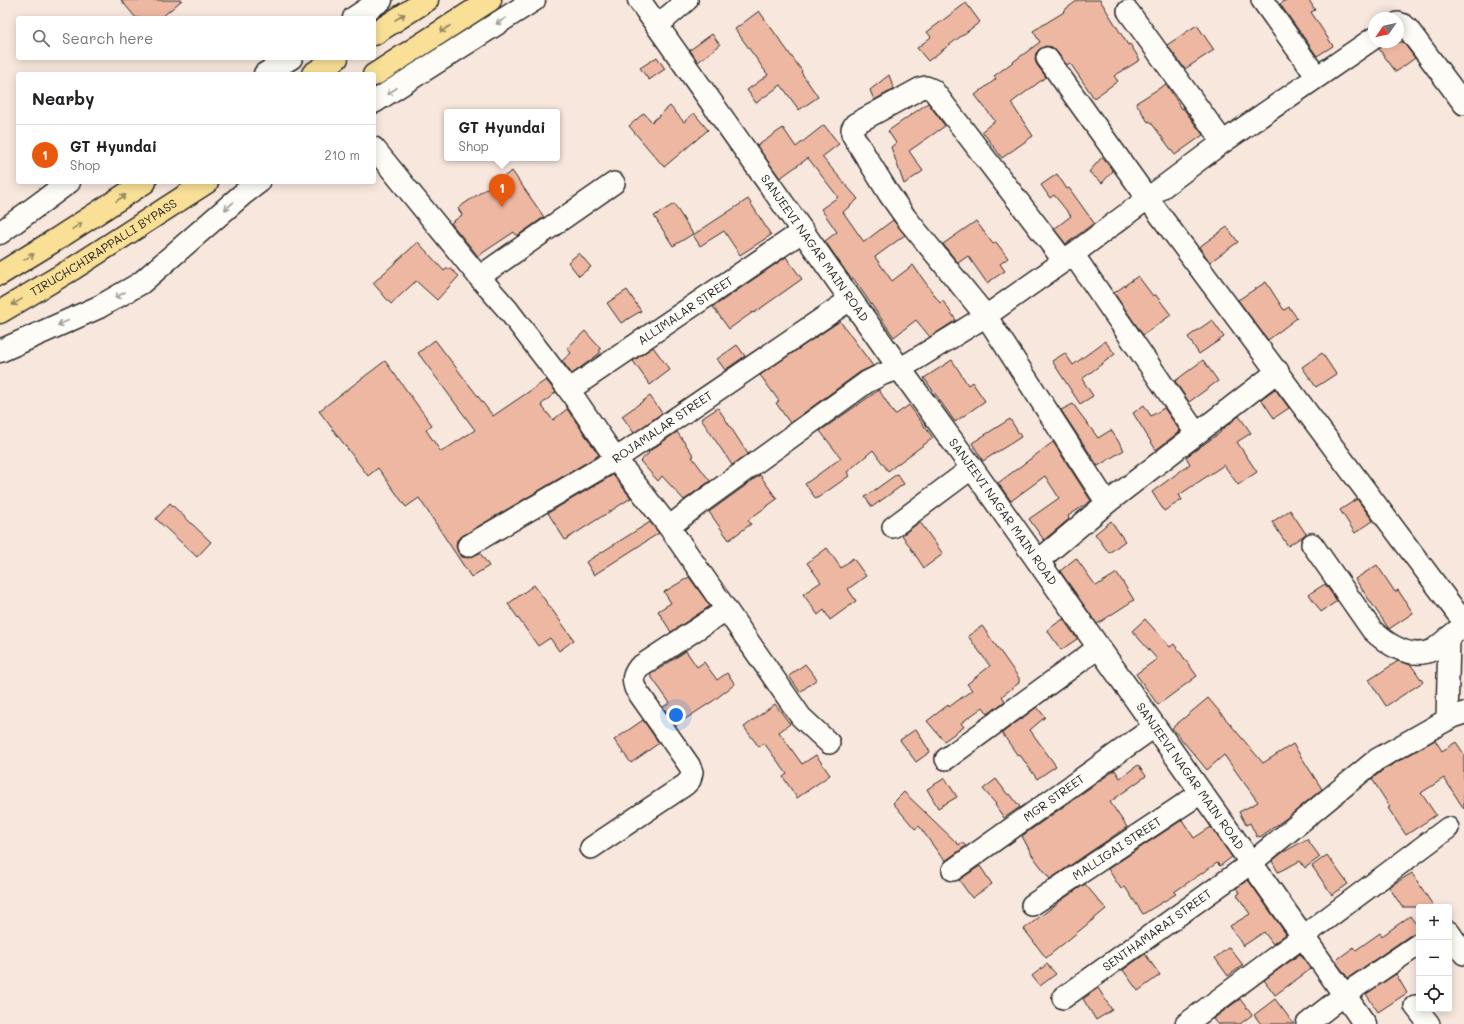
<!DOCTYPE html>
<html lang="en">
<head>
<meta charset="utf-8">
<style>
  :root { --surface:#fff; --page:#f2f2f2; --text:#202124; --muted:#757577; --line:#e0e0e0; --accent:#ea580c }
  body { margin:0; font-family:Mali,sans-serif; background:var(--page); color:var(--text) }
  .controls { position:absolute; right:12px; bottom:12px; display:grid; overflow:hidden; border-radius:4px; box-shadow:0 2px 10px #0003 }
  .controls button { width:36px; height:36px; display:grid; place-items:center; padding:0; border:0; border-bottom:1px solid var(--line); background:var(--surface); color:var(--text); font:20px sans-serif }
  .compass { position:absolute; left:1368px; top:12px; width:36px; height:36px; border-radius:50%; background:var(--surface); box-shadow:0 2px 10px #0003; rotate:236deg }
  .you { position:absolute; left:676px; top:715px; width:14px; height:14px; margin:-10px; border:3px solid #fff; border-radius:50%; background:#1a73e8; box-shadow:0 0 0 6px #1a73e833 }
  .badge { display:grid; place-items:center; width:26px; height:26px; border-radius:50%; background:var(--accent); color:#fff; font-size:13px; font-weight:700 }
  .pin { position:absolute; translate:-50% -33px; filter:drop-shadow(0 1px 2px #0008) }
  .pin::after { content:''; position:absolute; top:21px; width:14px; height:12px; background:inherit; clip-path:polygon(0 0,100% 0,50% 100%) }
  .popup { position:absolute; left:444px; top:109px; width:116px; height:52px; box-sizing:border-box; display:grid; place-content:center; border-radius:4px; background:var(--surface); filter:drop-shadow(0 1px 3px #0005); font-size:13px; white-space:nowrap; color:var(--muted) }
  .popup b { font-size:15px; color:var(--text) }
  .popup::after { content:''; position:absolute; left:50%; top:100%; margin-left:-8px; border:8px solid transparent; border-top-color:var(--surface) }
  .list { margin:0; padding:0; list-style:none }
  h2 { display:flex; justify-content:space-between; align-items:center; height:52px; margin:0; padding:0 16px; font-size:17px }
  h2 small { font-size:13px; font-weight:400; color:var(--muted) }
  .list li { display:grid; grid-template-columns:26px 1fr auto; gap:12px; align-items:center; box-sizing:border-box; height:60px; padding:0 16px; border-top:1px solid var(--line) }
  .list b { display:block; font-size:15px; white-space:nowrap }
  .list p { margin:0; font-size:13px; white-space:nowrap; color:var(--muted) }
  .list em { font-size:13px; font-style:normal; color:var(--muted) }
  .icon { flex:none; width:22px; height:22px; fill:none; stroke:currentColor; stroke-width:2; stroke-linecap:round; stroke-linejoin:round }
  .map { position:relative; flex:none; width:1464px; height:1024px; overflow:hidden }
  .search { position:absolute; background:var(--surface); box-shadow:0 2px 10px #0003; left:16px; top:16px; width:360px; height:44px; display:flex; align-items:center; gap:10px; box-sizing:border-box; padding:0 14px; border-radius:4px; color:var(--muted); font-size:15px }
  .panel { position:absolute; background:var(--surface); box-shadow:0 2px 10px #0003; left:16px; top:72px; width:360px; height:112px; border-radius:4px }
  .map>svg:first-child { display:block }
</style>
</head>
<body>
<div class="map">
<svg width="1464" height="1024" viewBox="0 0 1464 1024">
  <rect width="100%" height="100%" fill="#f8e7dd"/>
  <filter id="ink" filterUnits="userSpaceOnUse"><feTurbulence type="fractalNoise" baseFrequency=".025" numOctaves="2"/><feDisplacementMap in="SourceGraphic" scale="8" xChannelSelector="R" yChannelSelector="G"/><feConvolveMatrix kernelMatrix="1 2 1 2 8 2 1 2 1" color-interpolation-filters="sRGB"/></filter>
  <g filter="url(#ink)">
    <g fill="#edb7a1" stroke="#2b2b2b">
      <polygon points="121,0 182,0 161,18 136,18"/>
      <polygon points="1078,0 1100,0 1128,45 1130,44 1140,60 1114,76 1118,81 1094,98 1070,63 1067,65 1056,51 1052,47 1046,46 1040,49 1036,53 1035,60 1037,65 1046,77 1011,103 1033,136 1002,158 982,131 995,121 975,95 996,79 994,76 1040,42 1033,31 1064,12 1063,11"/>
      <polygon points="1286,0 1309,0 1315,10 1311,12 1333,46 1317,56 1280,4"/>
      <polygon points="966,3 980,22 928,61 917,48 931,37 927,32"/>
      <polygon points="759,11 802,71 801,72 818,97 799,110 781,85 756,103 747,90 768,75 735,29"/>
      <polygon points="1197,25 1214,50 1185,69 1167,45"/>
      <polygon points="712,34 720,45 698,62 690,50"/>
      <polygon points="1385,42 1403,42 1415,58 1396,72 1379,49"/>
      <polygon points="657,57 665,69 649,80 640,68"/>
      <polygon points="889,75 894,89 874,100 870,90"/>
      <polygon points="1166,84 1182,109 1183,108 1203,135 1175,155 1150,121 1148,122 1136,103"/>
      <polygon points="928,103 945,126 909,151 923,171 904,184 891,147 896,143 888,131"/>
      <polygon points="670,106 684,122 694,113 708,130 664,167 629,126 644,113 652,122"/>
      <polygon points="824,125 839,144 822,157 858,199 843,212 864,242 893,220 905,235 875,257 892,281 913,265 940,303 943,301 956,320 930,337 916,320 894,337 853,278 851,279 825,241 837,232 821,209 838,197 808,158 780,178 757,146 783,128 796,147"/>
      <polygon points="1102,157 1113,171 1102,183 1089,172"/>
      <polygon points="512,171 544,217 517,236 514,232 478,256 451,223 462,215 458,208"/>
      <polygon points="1057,174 1067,189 1069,188 1094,223 1066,244 1054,229 1071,216 1054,195 1050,198 1041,185"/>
      <polygon points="748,199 771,235 740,255 724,231 700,246 693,235"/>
      <polygon points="674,204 693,234 673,246 654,216"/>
      <polygon points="976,221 993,244 996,242 1008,258 1000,264 1005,271 987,283 968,256 958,263 943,244"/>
      <polygon points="1227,227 1238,242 1210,262 1199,247"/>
      <polygon points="418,242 444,271 446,269 451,269 459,276 437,300 416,281 391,304 373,283"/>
      <polygon points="579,253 591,267 579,276 568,262"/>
      <polygon points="786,257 802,279 754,313 753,312 729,329 713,307"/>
      <polygon points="1138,276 1153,296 1155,294 1171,315 1143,335 1114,293"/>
      <polygon points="1266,282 1284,310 1289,307 1297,318 1268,340 1238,300"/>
      <polygon points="627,290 641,311 621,323 607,303"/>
      <polygon points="1212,320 1224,337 1199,354 1188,337"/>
      <polygon points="840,321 873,366 860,372 790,423 776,403 779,401 760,375"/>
      <polygon points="585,331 600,348 600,353 572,374 562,361 571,353 567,348"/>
      <polygon points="435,340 493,416 546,380 556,392 541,405 553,420 567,409 599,455 462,536 457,540 456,546 458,552 462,557 468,558 480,553 489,566 471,577 419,498 406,507 378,468 368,476 319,411 385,361 432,425 426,430 441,452 475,430 418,353"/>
      <polygon points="1105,341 1115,354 1082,379 1093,396 1080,404 1052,361 1065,353 1073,365"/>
      <polygon points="737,345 745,356 725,370 717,359"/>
      <polygon points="653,347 670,370 650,385 633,361"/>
      <polygon points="1322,353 1336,374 1316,387 1302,367"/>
      <polygon points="952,360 968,385 972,382 985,401 955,422 924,378"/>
      <polygon points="1203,360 1218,381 1189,402 1175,381"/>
      <polygon points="1275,389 1289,408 1274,418 1261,399"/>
      <polygon points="879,390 895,415 909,405 933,438 888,471 873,450 847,472 849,476 816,499 805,484 841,458 820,431"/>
      <polygon points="650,396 662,413 634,433 622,416"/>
      <polygon points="1073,404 1098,438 1111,430 1124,450 1098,466 1061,410"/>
      <polygon points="1144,405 1151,416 1164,408 1180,431 1156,450 1133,413"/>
      <polygon points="718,408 748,454 732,465 701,419"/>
      <polygon points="1239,416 1251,433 1237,442 1257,472 1238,485 1224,465 1179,495 1182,500 1164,511 1152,492 1190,464 1186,457 1221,432 1220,431"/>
      <polygon points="1010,419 1021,437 983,461 972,443"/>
      <polygon points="677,432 694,456 692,457 710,481 684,500 662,476 658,481 640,461 649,453 648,452"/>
      <polygon points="1053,442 1091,501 1068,516 1069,519 1044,540 1029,519 1059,498 1045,476 1011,501 998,483"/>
      <polygon points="897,474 904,484 872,507 865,497"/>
      <polygon points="613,475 631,498 565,540 548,513"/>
      <polygon points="760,475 777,499 748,520 751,524 729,540 709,512"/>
      <polygon points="1357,499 1373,521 1355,533 1340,510"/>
      <polygon points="170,503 211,542 197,557 156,519"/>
      <polygon points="1290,510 1306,534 1288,546 1272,522"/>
      <polygon points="1111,521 1125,541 1109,553 1095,534"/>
      <polygon points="650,522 659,533 594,575 586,562"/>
      <polygon points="920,522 943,554 924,568 902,535"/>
      <polygon points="827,548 841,568 853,558 866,576 848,589 856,601 830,620 824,610 818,615 803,594 821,582 807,563"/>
      <polygon points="1076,558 1096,586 1117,573 1134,600 1097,624 1060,571"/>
      <polygon points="1377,565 1395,592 1398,590 1413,613 1389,629 1355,579"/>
      <polygon points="689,577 710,606 671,632 658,611 671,603 664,592"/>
      <polygon points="1325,584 1337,601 1321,612 1309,594"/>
      <polygon points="534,585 574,640 559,651 550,638 538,646 508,604"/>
      <polygon points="1063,619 1077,639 1061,650 1047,630"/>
      <polygon points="1145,619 1170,647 1174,644 1197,676 1158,705 1136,674 1157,659 1132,631"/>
      <polygon points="982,626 1019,678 1019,683 1002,696 1005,701 988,714 983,707 961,723 964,727 944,741 927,721 948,705 949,707 972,690 967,684 990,666 968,636"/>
      <polygon points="686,651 697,667 704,662 717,680 727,673 735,684 713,701 676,725 663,707 670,703 650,675"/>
      <polygon points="1398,661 1411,665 1423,682 1386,706 1369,680"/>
      <polygon points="805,664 817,679 800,692 789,676"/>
      <polygon points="1208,698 1263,763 1293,744 1322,789 1288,817 1260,837 1259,836 1257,837 1250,823 1246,825 1239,812 1258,802 1224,755 1207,770 1172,728"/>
      <polygon points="775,704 790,724 779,732 802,764 816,755 830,775 797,798 783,777 787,774 764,743 759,747 744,727"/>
      <polygon points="1037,707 1045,717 1030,730 1056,766 1037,779 1020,755 1018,756 1002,733"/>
      <polygon points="643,720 659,743 631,763 614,740"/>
      <polygon points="916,729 930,752 916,762 900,740"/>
      <polygon points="1435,740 1442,751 1456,742 1464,754 1464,809 1444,778 1421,793 1436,815 1406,835 1388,808 1390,807 1372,779 1383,770"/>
      <polygon points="1138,765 1146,776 1110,802 1127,827 1050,879 1032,855 1022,836 1115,770 1120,778"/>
      <polygon points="945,778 957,797 938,808 927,789"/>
      <polygon points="996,779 1008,795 1010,794 1020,807 1004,818 995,805 996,804 983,789"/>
      <polygon points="904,792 959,845 962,842 966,846 945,861 942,857 942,858 919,826 915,829 893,803"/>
      <polygon points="1182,820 1194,838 1211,827 1232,857 1220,866 1217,863 1174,892 1176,894 1143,914 1125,887 1121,889 1108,869"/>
      <polygon points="1307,839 1320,857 1305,868 1300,861 1278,872 1272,861 1282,853"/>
      <polygon points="1327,855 1348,884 1332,895 1312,866"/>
      <polygon points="980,866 992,884 972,898 959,880"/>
      <polygon points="1412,873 1434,907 1402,907 1389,887"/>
      <polygon points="1248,880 1286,934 1273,944 1264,932 1243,946 1230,926 1250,914 1237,895 1240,893 1236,888"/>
      <polygon points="1085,884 1106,909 1046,958 1024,929 1063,899"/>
      <polygon points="1410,916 1419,928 1419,932 1412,934 1348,978 1335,961 1354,947 1356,950 1380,933 1382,936"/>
      <polygon points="1229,947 1243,965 1228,976 1215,958"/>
      <polygon points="1145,954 1160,975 1138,991 1123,970"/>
      <polygon points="1300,954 1311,969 1275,995 1264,980"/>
      <polygon points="1047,964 1056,974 1040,986 1032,976"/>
      <polygon points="1396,974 1407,993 1378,1012 1366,994"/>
      <polygon points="1098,988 1112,1010 1096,1020 1083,999"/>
      <polygon points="1240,999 1252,1015 1240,1024 1217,1024 1213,1019"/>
      <polygon points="1275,999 1294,1024 1261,1024 1254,1015"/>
    </g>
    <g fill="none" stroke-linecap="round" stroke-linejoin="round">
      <defs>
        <g id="street">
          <polyline points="1262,0 1317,77"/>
          <polyline points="1128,11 1223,142"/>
          <polyline points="1398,23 1404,25 1408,29 1464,104"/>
          <polyline points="657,26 687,0"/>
          <polyline points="1047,58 1148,199 1457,613 1464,618"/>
          <polyline points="374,148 479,277 508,310 569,390 616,459 669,527 801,717 829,743"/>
          <polyline points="1073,254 1196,433"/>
          <polyline points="1064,261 933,90 926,87 921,88 855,124 852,129 852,134 889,194 906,218 986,316 1107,503"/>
          <polyline points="479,277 614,183"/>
          <path id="s1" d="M569,390L803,231"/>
          <polyline points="669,527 696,506 867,382 883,374 900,369 986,316 1064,261 1223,142 1374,38"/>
          <polyline points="893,527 972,468"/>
          <path d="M1312,544L1372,630C1388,645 1410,660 1433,650L1464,625"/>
          <path id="s2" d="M468,546L616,459L851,299"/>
          <polyline points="1038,561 1107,503 1278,371"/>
          <polyline points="1447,720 1449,637"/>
          <polyline points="946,759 1098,648"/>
          <path d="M591,848L685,785L690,780L692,772L689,765L635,688C632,679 633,675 639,667L726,610"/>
          <path id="s3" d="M953,870L1154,727"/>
          <path id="s4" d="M1032,905L1201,793"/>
          <polyline points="1449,932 1464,954"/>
          <path id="s5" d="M1063,998L1251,863L1376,760L1452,717L1464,713"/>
          <polyline points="1415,1006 1429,1024"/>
          <polyline points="1186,1024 1448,828"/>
          <polyline points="1307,1024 1344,995 1419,944"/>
        </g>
        <g id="secondary">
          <path id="s6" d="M639,0L900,369L972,468L1365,1024"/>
          <polyline points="354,18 381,0"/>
          <polyline points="265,74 291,58"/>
          <polyline points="374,102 534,0"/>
          <polyline points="0,233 69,182"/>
          <polyline points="0,351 99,307 141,283 243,194 259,182"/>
        </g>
        <g id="highway">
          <polyline points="374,34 427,0"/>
          <polyline points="313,74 337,58"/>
          <polyline points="374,75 490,0"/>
          <polyline points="0,274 57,239 145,182"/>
          <path id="s7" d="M0,312L74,268L207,182"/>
        </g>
      </defs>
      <use href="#street" stroke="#2b2b2b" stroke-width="24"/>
      <use href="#secondary" stroke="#2b2b2b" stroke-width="25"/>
      <use href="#highway" stroke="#2b2b2b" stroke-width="25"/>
      <use href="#street" stroke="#fdfcf7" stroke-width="21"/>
      <use href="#secondary" stroke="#fdfcf7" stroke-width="22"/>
      <use href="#highway" stroke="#f9e096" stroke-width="22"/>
    </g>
    <defs><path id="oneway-shaft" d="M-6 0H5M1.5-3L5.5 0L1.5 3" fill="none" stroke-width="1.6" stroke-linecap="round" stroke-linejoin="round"/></defs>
    <g stroke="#928660">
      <use href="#oneway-shaft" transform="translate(400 17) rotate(-33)"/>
      <use href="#oneway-shaft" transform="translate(445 29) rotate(147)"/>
      <use href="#oneway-shaft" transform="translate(121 198) rotate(-33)"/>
      <use href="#oneway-shaft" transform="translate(77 226) rotate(-34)"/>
      <use href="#oneway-shaft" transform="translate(29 257) rotate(-31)"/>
      <use href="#oneway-shaft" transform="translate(17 302) rotate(149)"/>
    </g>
    <g stroke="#9e9e9b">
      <use href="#oneway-shaft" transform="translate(501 21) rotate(147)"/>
      <use href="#oneway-shaft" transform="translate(392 91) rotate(147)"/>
      <use href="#oneway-shaft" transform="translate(229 206) rotate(139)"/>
      <use href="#oneway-shaft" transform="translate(120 295) rotate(150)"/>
      <use href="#oneway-shaft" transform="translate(63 323) rotate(156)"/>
    </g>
  </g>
  <g text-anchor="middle" stroke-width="4" stroke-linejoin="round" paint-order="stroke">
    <g font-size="12" fill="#2b2b2b" stroke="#fdfcf7">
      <text dy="4" stroke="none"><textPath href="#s7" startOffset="122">TIRUCHCHIRAPPALLI BYPASS</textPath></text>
      <text dy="4" stroke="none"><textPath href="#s6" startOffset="304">SANJEEVI NAGAR MAIN ROAD</textPath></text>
      <text dy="4" stroke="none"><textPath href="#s1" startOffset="141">ALLIMALAR STREET</textPath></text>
      <text dy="4" stroke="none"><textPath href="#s2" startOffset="228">ROJAMALAR STREET</textPath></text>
      <text dy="4" stroke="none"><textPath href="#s6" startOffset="628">SANJEEVI NAGAR MAIN ROAD</textPath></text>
      <text dy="4" stroke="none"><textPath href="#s6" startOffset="952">SANJEEVI NAGAR MAIN ROAD</textPath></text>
      <text dy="4" stroke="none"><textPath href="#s3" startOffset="124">MGR STREET</textPath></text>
      <text dy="4" stroke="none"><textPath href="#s4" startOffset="102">MALLIGAI STREET</textPath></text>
      <text dy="4" stroke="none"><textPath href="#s5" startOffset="116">SENTHAMARAI STREET</textPath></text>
    </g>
  </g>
</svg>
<div class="controls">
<button>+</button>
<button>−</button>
<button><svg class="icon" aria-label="locate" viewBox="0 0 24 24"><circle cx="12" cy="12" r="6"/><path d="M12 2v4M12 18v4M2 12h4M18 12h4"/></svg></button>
</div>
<svg class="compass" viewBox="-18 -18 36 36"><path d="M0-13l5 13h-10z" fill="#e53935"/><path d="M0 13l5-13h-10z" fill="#757577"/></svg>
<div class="you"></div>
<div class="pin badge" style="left:502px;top:207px">1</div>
<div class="popup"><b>GT Hyundai</b>Shop</div>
<div class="search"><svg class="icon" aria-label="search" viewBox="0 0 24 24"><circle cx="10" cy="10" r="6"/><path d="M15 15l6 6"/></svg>Search here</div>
<section class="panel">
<h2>Nearby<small></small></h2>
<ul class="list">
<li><span class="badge">1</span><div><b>GT Hyundai</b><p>Shop</p></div><em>210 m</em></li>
</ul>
</section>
</div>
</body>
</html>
